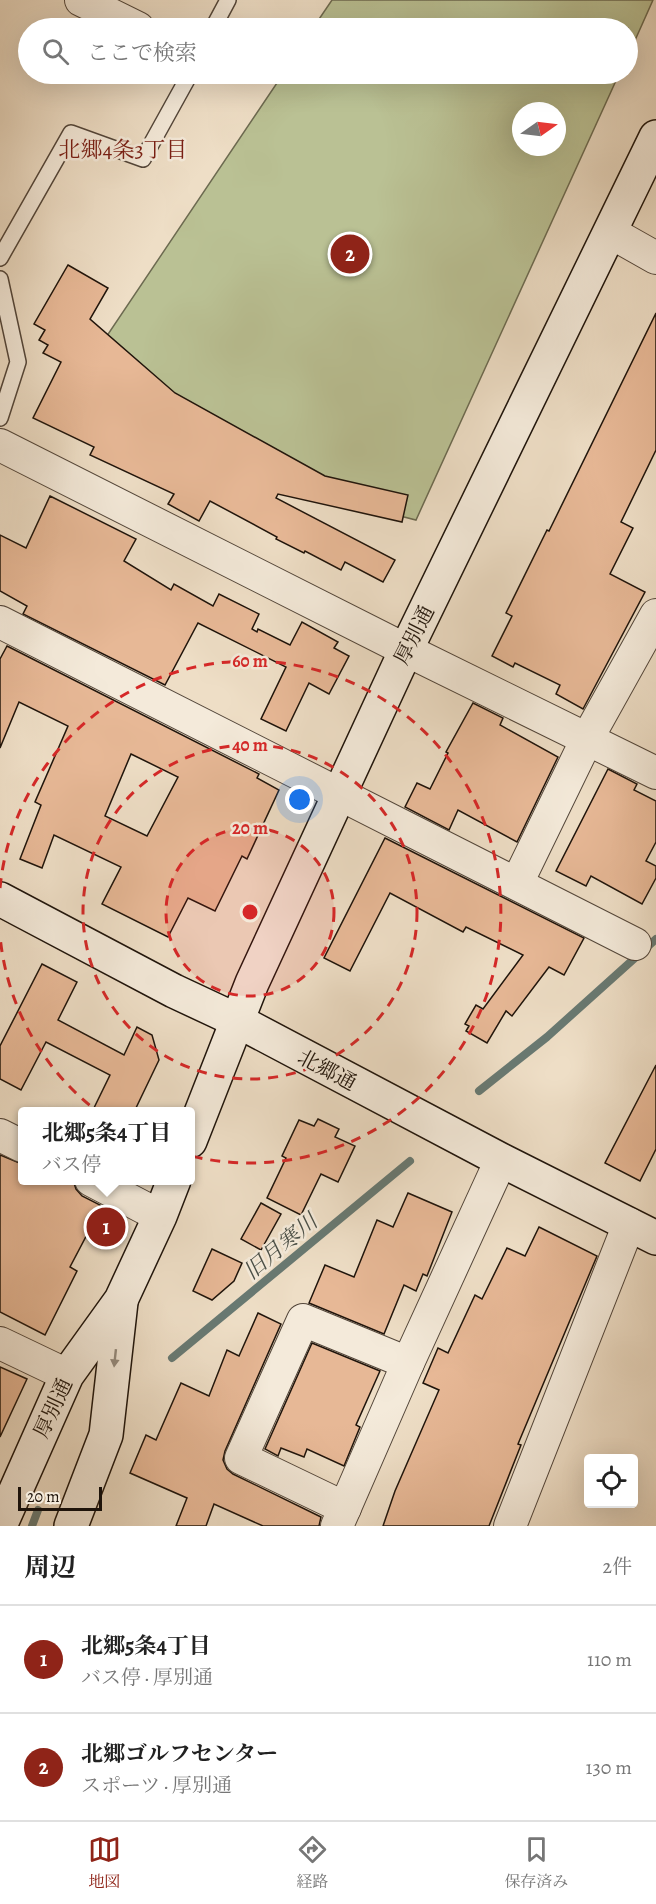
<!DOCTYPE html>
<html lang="ja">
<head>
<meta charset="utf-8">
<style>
  :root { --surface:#fff; --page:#f2f2f2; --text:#222; --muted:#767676; --line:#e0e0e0; --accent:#8f2418 }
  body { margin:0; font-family:Alegreya,"Noto Serif JP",serif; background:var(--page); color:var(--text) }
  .controls { position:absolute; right:18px; bottom:18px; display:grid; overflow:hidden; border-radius:6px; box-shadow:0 6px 24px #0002 }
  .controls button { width:54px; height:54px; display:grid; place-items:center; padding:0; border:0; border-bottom:2px solid var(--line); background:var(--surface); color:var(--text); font:30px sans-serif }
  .compass { position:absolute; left:512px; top:102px; width:54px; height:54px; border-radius:50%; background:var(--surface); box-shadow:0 6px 24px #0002; rotate:76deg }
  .scale { position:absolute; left:18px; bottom:15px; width:84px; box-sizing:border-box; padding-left:6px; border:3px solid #1f140b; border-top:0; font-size:16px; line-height:21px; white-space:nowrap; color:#1f140b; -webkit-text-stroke:4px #f4eada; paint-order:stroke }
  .you { position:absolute; left:300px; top:800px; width:21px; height:21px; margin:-15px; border:4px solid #fff; border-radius:50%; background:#1a73e8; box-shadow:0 0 0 9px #1a73e833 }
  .badge { display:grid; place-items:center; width:39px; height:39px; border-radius:50%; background:var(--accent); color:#fff; font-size:20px; font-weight:700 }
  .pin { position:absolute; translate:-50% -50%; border:3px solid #fff; box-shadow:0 2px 6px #0006 }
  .popup { position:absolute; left:18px; top:1107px; width:177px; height:78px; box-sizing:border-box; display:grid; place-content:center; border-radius:6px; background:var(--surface); filter:drop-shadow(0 2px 4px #0005); font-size:20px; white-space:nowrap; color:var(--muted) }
  .popup b { font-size:22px; color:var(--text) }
  .popup::after { content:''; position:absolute; left:50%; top:100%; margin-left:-12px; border:12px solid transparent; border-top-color:var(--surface) }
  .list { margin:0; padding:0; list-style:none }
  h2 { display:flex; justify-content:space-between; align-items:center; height:78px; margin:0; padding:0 24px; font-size:26px }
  h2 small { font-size:20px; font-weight:400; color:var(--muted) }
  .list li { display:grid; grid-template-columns:39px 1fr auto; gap:18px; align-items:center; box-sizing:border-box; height:108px; padding:0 24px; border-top:2px solid var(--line) }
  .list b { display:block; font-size:22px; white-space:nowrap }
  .list p { margin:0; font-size:20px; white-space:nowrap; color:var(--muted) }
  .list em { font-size:20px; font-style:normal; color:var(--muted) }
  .icon { flex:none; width:33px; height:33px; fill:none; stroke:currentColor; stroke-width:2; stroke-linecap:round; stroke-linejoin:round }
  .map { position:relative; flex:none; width:656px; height:1526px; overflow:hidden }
  .search { position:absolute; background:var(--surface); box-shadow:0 6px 24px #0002; left:18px; right:18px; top:18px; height:66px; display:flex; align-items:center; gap:15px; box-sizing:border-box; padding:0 21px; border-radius:33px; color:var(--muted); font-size:22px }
  .sheet { height:294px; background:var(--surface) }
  nav { display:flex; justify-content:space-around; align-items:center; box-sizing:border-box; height:84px; border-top:2px solid var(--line); background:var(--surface); font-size:16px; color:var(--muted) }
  nav a { display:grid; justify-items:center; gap:3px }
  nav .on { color:var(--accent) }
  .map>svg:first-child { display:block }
</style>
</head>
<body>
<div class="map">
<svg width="656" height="1526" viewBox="0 0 656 1526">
  <rect width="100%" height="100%" fill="#eedec6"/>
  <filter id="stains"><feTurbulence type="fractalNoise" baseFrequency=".00333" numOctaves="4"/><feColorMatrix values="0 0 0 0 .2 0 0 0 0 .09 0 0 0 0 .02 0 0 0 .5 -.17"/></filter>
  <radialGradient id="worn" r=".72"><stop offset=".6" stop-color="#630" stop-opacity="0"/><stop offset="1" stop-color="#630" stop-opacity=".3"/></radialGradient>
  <g fill="#bac194" stroke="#6c6a50" stroke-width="1.5" fill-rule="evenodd">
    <polygon points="332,0 653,0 628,56 628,28 313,28"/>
    <path d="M283,74H619L416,520L306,492L90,361ZM521,111H557V147H521Z"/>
  </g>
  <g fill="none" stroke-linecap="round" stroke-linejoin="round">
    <g stroke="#687972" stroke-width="8">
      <polyline points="479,1091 547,1037 656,939"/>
      <polyline points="172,1358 410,1161"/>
      <polyline points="32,1526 38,1510"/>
    </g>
  </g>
  <g fill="#e7b896" stroke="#1f140b" stroke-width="1.5" fill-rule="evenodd">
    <polygon points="68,265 108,288 90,319 175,393 325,476 408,495 402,522 278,494 276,498 395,560 383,582 345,562 341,570 305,551 304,553 276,539 277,537 210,501 199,521 168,504 174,494 90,455 94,447 33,418 61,362 43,353 48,345 39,340 45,330 34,324"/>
    <polygon points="656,313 656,450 621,522 633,528 610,574 645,592 583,709 556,694 560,685 515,663 513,667 492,656 512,616 506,613 547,530 549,531"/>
    <polygon points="50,496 136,539 124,561 171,590 174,584 213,606 219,594 259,614 252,629 257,632 258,629 290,645 302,622 338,642 334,648 349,656 329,694 309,683 286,731 261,719 286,667 198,623 165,685 23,614 27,606 0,591 0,535 26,548"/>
    <path d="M7,646L259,774L257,778L279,790L247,859L242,856L215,911L188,898L168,937L102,904L121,867L54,835L42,868L20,859L41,805L35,802L68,726L19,702L0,748V659ZM131,754L178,777L147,836L105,816Z"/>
    <polygon points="473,703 503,718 500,725 558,757 517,842 458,810 449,830 405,807 417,783 430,789 448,753 446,752"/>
    <polygon points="608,769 637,784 634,790 656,801 656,842 646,861 656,866 656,878 642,904 591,876 586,886 556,871"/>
    <polygon points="385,838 584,938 564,975 549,967 512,1016 506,1011 487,1043 466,1031 469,1026 465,1024 476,1005 483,1009 523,955 466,927 463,932 390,893 350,971 324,958"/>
    <polygon points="42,964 77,982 58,1020 124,1055 137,1027 152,1035 159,1060 134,1112 92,1112 110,1075 46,1042 21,1090 0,1079 0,1046"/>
    <polygon points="656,1065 656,1149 640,1181 605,1163"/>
    <polygon points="318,1119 339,1129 335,1137 355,1146 338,1182 321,1174 301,1215 267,1198 286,1158 282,1156 299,1120 314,1126"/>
    <polygon points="0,1155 22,1164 22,1180 73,1180 76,1189 82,1196 102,1206 70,1267 77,1271 45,1335 0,1312"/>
    <polygon points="408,1193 452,1212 427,1276 423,1274 416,1291 404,1285 384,1334 309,1303 325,1265 354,1277 377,1220 393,1227"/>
    <polygon points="261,1203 281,1214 261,1250 241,1239"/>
    <polygon points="539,1227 597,1256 518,1444 521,1445 489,1526 383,1526 395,1491 439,1390 423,1383 438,1348 448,1353 475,1295 482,1299 507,1248 525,1256"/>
    <polygon points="212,1249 242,1263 234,1281 212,1300 193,1291"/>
    <polygon points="258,1313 281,1324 225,1451 223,1460 227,1469 233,1474 321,1517 319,1526 263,1526 214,1504 206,1526 176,1526 187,1498 130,1473 146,1435 156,1440 181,1383 209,1396 227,1350 239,1356"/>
    <polygon points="312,1343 380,1371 356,1425 360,1427 344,1466 307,1449 304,1457 281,1448 278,1456 265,1449"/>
    <polygon points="0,1367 27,1379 0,1437"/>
  </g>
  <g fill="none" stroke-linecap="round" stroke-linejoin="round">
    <defs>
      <g id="lane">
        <polyline points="213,28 228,0"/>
        <polyline points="0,258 71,133 143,159 190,74"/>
        <polyline points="0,279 18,362 0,418"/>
      </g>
      <g id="street">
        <polyline points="81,0 138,28"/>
        <polyline points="610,232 656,258"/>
        <polyline points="0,445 406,650 656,773"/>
        <polyline points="0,622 635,944"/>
        <polyline points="517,883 587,739 656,615"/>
        <polyline points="0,1135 22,1146"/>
        <polyline points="91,1180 160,1216"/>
        <polyline points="0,1343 67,1375"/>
        <polyline points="345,1508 241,1458 303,1320 408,1363"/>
        <polyline points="337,1526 408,1363 501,1160"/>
        <polyline points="510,1526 629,1224"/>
      </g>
      <g id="secondary">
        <polyline points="0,899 174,991 236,1020 501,1160 656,1238"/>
        <polyline points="190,1141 252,983 406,650 656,137"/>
        <polyline points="0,1526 67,1375 121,1300 160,1216 174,1180"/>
        <polyline points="71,1526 106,1435 121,1302"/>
      </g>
    </defs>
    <use href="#lane" stroke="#53463a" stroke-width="18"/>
    <use href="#street" stroke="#53463a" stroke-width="34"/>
    <use href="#secondary" stroke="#1f140b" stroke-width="36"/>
    <use href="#lane" stroke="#f4eada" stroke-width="15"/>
    <use href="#street" stroke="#f4eada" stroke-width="32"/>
    <use href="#secondary" stroke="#f4eada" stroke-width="33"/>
  </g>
  <defs><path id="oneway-solid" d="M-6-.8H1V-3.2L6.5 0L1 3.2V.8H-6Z" transform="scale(1.5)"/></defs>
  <use fill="#948a7d" href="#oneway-solid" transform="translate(115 1358) rotate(96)"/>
  <circle cx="250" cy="912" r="84" fill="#d62828" fill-opacity=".12"/>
  <g fill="none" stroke="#d62828" stroke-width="3" stroke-dasharray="10 8">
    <circle cx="250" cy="912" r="84"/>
    <circle cx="250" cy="912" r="167"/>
    <path d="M0 888A251 251 0 1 1 0 936"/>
  </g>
  <g text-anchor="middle" stroke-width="5" stroke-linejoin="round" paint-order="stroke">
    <g font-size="21" fill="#1f140b" stroke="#f4eada">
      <text transform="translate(414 635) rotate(-63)" y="7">厚別通</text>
      <text transform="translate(327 1070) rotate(28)" y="7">北郷通</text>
      <text transform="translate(53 1408) rotate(-65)" y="7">厚別通</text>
    </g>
    <g font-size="22" fill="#7a1f14" stroke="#f4eada">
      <text x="123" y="157">北郷4条3丁目</text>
    </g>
    <g font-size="22" font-style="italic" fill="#4a4f47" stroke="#f4eada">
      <text transform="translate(280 1246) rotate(-40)" y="8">旧月寒川</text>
    </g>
  </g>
  <circle cx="250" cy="912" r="9" fill="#d62828" stroke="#f4eada" stroke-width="3"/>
  <g font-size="18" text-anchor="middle" font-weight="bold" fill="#d62828" stroke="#f4eada" stroke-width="5" stroke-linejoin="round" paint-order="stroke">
    <text x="250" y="667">60 m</text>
    <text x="250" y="751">40 m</text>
    <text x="250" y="834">20 m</text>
  </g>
  <rect width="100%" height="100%" filter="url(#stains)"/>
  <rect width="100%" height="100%" fill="url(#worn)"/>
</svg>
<div class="controls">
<button><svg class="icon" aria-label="locate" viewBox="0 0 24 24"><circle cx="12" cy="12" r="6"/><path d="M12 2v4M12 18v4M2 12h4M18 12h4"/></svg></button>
</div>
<svg class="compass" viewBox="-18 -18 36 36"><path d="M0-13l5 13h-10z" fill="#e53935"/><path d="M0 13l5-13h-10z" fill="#767676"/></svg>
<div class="scale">20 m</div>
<div class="you"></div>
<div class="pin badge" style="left:106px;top:1227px">1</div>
<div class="popup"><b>北郷5条4丁目</b>バス停</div>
<div class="pin badge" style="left:350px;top:254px">2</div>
<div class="search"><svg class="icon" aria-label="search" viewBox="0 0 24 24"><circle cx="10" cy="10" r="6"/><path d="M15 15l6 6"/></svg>ここで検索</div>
</div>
<section class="sheet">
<h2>周辺<small>2件</small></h2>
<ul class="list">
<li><span class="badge">1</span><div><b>北郷5条4丁目</b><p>バス停 · 厚別通</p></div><em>110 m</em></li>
<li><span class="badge">2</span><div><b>北郷ゴルフセンター</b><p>スポーツ · 厚別通</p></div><em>130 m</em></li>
</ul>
</section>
<nav>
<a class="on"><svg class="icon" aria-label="map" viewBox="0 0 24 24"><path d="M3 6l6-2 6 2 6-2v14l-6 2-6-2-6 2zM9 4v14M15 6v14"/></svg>地図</a>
<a><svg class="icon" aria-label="directions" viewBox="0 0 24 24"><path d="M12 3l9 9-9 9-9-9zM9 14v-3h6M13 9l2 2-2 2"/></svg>経路</a>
<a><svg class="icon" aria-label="saved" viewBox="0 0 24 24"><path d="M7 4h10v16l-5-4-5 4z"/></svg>保存済み</a>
</nav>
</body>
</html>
